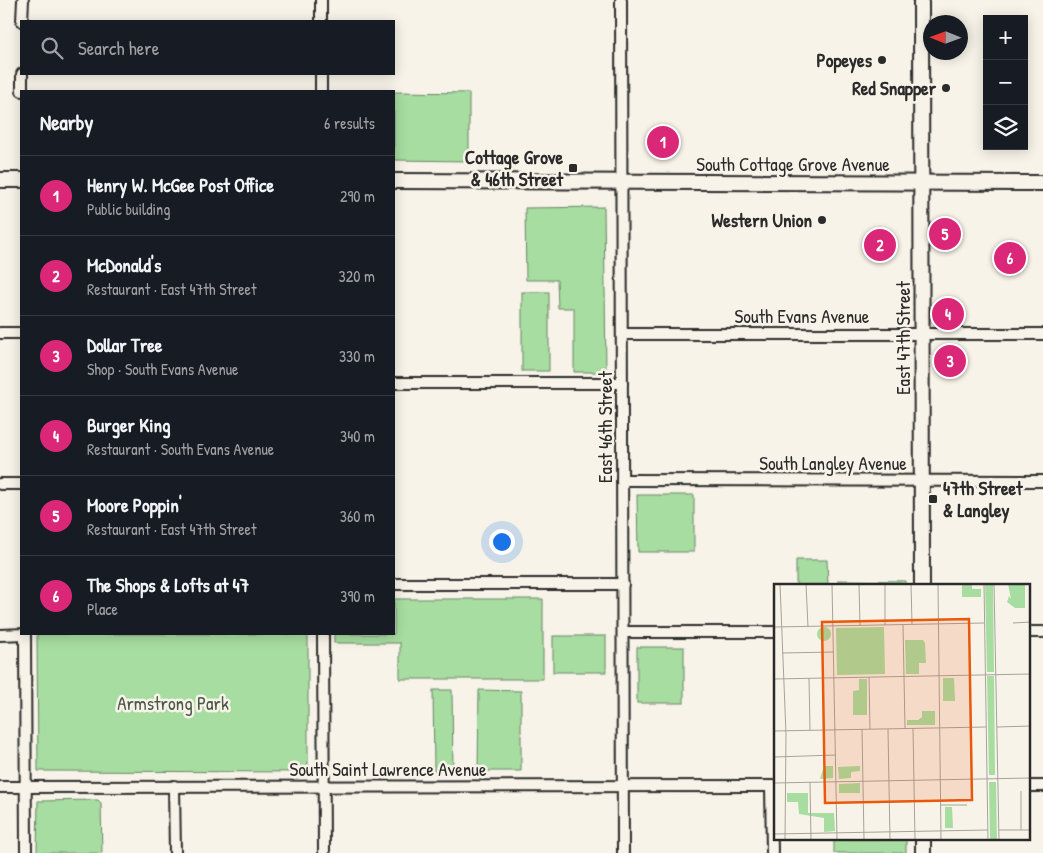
<!DOCTYPE html>
<html lang="en">
<head>
<meta charset="utf-8">
<style>
  :root { --surface:#171b24; --page:#20242c; --text:#f1f3f6; --muted:#9ea1a6; --line:#363941; --accent:#db2777 }
  body { margin:0; font-family:"Patrick Hand",sans-serif; background:var(--page); color:var(--text) }
  .controls { position:absolute; right:15px; top:15px; display:grid; overflow:hidden; border-radius:0px; box-shadow:0 2px 12px #0003 }
  .controls button { width:45px; height:45px; display:grid; place-items:center; padding:0; border:0; border-bottom:1px solid var(--line); background:var(--surface); color:var(--text); font:25px sans-serif }
  .compass { position:absolute; left:923px; top:15px; width:45px; height:45px; border-radius:50%; background:var(--surface); box-shadow:0 2px 12px #0003; rotate:271deg }
  .you { position:absolute; left:501px; top:541px; width:18px; height:18px; margin:-12px; border:4px solid #fff; border-radius:50%; background:#1a73e8; box-shadow:0 0 0 8px #1a73e833 }
  .badge { display:grid; place-items:center; width:32px; height:32px; border-radius:50%; background:var(--accent); color:#fff; font-size:16px; font-weight:700 }
  .pin { position:absolute; translate:-50% -50%; border:2px solid #fff; box-shadow:0 1px 5px #0006 }
  .list { margin:0; padding:0; list-style:none }
  h2 { display:flex; justify-content:space-between; align-items:center; height:65px; margin:0; padding:0 20px; font-size:21px }
  h2 small { font-size:16px; font-weight:400; color:var(--muted) }
  .list li { display:grid; grid-template-columns:32px 1fr auto; gap:15px; align-items:center; box-sizing:border-box; height:80px; padding:0 20px; border-top:1px solid var(--line) }
  .list b { display:block; font-size:19px; white-space:nowrap }
  .list p { margin:0; font-size:16px; white-space:nowrap; color:var(--muted) }
  .list em { font-size:16px; font-style:normal; color:var(--muted) }
  .icon { flex:none; width:28px; height:28px; fill:none; stroke:currentColor; stroke-width:2; stroke-linecap:round; stroke-linejoin:round }
  .map { position:relative; flex:none; width:1043px; height:853px; overflow:hidden }
  .search { position:absolute; background:var(--surface); box-shadow:0 2px 12px #0003; left:20px; top:20px; width:375px; height:55px; display:flex; align-items:center; gap:12px; box-sizing:border-box; padding:0 18px; border-radius:0px; color:var(--muted); font-size:19px }
  .panel { position:absolute; background:var(--surface); box-shadow:0 2px 12px #0003; left:20px; top:90px; width:375px; height:545px; border-radius:0px }
  .map>svg:first-child { display:block }
</style>
</head>
<body>
<div class="map">
<svg width="1043" height="853" viewBox="0 0 1043 853">
  <rect width="100%" height="100%" fill="#f7f3e8"/>
  <filter id="ink" filterUnits="userSpaceOnUse"><feTurbulence type="fractalNoise" baseFrequency=".02" numOctaves="2"/><feDisplacementMap in="SourceGraphic" scale="10" xChannelSelector="R" yChannelSelector="G"/><feConvolveMatrix kernelMatrix="1 2 1 2 8 2 1 2 1" color-interpolation-filters="sRGB"/></filter>
  <g filter="url(#ink)">
    <g fill="#a7dda1" stroke="#698466">
      <polygon points="394,92 469,93 469,161 394,160"/>
      <polygon points="604,207 606,372 574,372 574,308 558,308 557,280 526,280 525,208"/>
      <rect x="522" y="292" width="27" height="79"/>
      <polygon points="637,495 694,495 694,552 638,552"/>
      <polygon points="796,560 827,560 828,585 796,585"/>
      <polygon points="838,580 905,581 905,585 838,585"/>
      <polygon points="394,599 543,599 543,679 400,679 400,643 334,643 334,634 394,634"/>
      <polygon points="37,634 308,634 308,772 38,771"/>
      <rect x="553" y="636" width="53" height="36"/>
      <rect x="637" y="647" width="47" height="56"/>
      <polygon points="433,690 452,690 453,771 434,771"/>
      <polygon points="479,690 521,691 521,771 478,771"/>
      <polygon points="98,800 101,803 102,853 37,853 38,801"/>
      <rect x="834" y="839" width="72" height="14"/>
    </g>
    <g fill="none" stroke-linecap="round" stroke-linejoin="round">
      <defs>
        <g id="street">
          <polyline points="321,0 321,21"/>
          <polyline points="621,0 623,853"/>
          <polyline points="22,21 23,0"/>
          <polyline points="321,74 321,91"/>
          <polyline points="22,91 22,74"/>
          <polyline points="0,333 21,333"/>
          <polyline points="622,334 1043,334"/>
          <polyline points="394,383 622,383"/>
          <polyline points="622,480 1043,481"/>
          <polyline points="0,484 21,484"/>
          <polyline points="394,584 623,584"/>
          <polyline points="623,632 776,632"/>
          <polyline points="1029,632 1043,632"/>
          <polyline points="25,634 26,853"/>
          <polyline points="323,634 324,853"/>
          <polyline points="0,635 25,634"/>
          <polyline points="174,786 175,853"/>
          <polyline points="771,786 772,853"/>
          <polyline points="1029,786 1043,786"/>
          <polyline points="0,787 776,786"/>
        </g>
        <g id="secondary">
          <polyline points="921,0 922,586"/>
          <polyline points="0,180 21,180"/>
          <polyline points="394,181 1043,183"/>
          <polyline points="923,839 923,853"/>
        </g>
      </defs>
      <use href="#street" stroke="#2b2b2b" stroke-width="14"/>
      <use href="#secondary" stroke="#2b2b2b" stroke-width="18"/>
      <use href="#street" stroke="#f7f3e8" stroke-width="10"/>
      <use href="#secondary" stroke="#f7f3e8" stroke-width="14"/>
    </g>
  </g>
  <g fill="#2b2b2b" stroke="#f7f3e8" stroke-width="2">
    <circle cx="882" cy="60" r="5"/>
    <circle cx="946" cy="88" r="5"/>
    <rect x="568" y="163" width="10" height="10" rx="2.5"/>
    <circle cx="822" cy="220" r="5"/>
    <rect x="928" y="494" width="10" height="10" rx="2.5"/>
  </g>
  <g text-anchor="middle" stroke-width="5" stroke-linejoin="round" paint-order="stroke">
    <g font-size="19" font-weight="bold" fill="#2b2b2b" stroke="#f7f3e8" text-anchor="end">
      <text x="872" y="67">Popeyes</text>
      <text x="936" y="95">Red Snapper</text>
      <text x="563" y="164">Cottage Grove<tspan x="563" dy="22">&amp; 46th Street</tspan></text>
      <text x="812" y="227">Western Union</text>
      <text x="943" y="495" text-anchor="start">47th Street<tspan x="943" dy="22">&amp; Langley</tspan></text>
    </g>
    <g font-size="19" fill="#2b2b2b" stroke="#f7f3e8">
      <text x="793" y="171">South Cottage Grove Avenue</text>
      <text x="802" y="323">South Evans Avenue</text>
      <text transform="translate(903 338) rotate(-90)" y="7">East 47th Street</text>
      <text transform="translate(605 427) rotate(-90)" y="7">East 46th Street</text>
      <text x="833" y="470">South Langley Avenue</text>
      <text x="388" y="776">South Saint Lawrence Avenue</text>
    </g>
    <g font-size="19" fill="#4a5848" stroke="#f7f3e8">
      <text x="173" y="710">Armstrong Park</text>
    </g>
  </g>
  <g transform="translate(774 584)">
    <rect width="256" height="256" fill="#f7f3e8"/>
    <path d="M188,0H198V5H207V13H188ZM211,0H219L220,88H213ZM234,0H251V24H241L233,18L235,12L237,15ZM110,43L111,90L63,91L62,44ZM43 50a7 7 0 1 1 14 0a7 7 0 1 1-14 0ZM131,56H149L151,59L152,79H145V90H132ZM213,92H220L221,191H215ZM169,94H180L181,117H169ZM85,95H93V131H79V107L85,106ZM148,127H161V141H133V136H144L148,133ZM50,182H59V194L46,195ZM86,182V187L77,188V194L65,195L64,183ZM215,198H222L223,256H216ZM86,199V209H65V200ZM13,209H34V229H60L61,247L50,248V234L25,230L24,218H13ZM171,223H178L179,244H171Z" fill="#a7dda1"/>
    <path fill="none" stroke="#a5a39c" stroke-width="1" d="M6,0L12,150L11,256M32,0L34,43M58,0L63,256M85,0L86,42M111,0V41M137,0L138,40M164,0L167,256M210,0L214,256M220,0L225,256M239,39L257,38M129,41L131,144M0,43L210,39M8,69L60,68M95,93L96,145M35,94L36,146M0,95L257,90M223,143L257,142M139,144L141,256M88,145L90,256M114,145L116,256M0,147L212,143M0,173L62,171M36,198L37,256M0,199L257,194M247,207V246M167,221H193M224,246H257M0,250L214,246"/>
    <path fill="#e8590c" fill-opacity="0.15" stroke="#e8590c" stroke-width="2.5" d="M195,35L198,216L51,219L48,38Z"/>
    <rect width="256" height="256" fill="none" stroke="#2b2b2b" stroke-width="2.5"/>
  </g>
</svg>
<div class="controls">
<button>+</button>
<button>−</button>
<button><svg class="icon" aria-label="layers" viewBox="0 0 24 24"><path d="M12 4l9 5-9 5-9-5zM3 14l9 5 9-5"/></svg></button>
</div>
<svg class="compass" viewBox="-18 -18 36 36"><path d="M0-13l5 13h-10z" fill="#e53935"/><path d="M0 13l5-13h-10z" fill="#9ea1a6"/></svg>
<div class="you"></div>
<div class="pin badge" style="left:663px;top:142px">1</div>
<div class="pin badge" style="left:880px;top:245px">2</div>
<div class="pin badge" style="left:950px;top:361px">3</div>
<div class="pin badge" style="left:948px;top:314px">4</div>
<div class="pin badge" style="left:945px;top:234px">5</div>
<div class="pin badge" style="left:1010px;top:258px">6</div>
<div class="search"><svg class="icon" aria-label="search" viewBox="0 0 24 24"><circle cx="10" cy="10" r="6"/><path d="M15 15l6 6"/></svg>Search here</div>
<section class="panel">
<h2>Nearby<small>6 results</small></h2>
<ul class="list">
<li><span class="badge">1</span><div><b>Henry W. McGee Post Office</b><p>Public building</p></div><em>290 m</em></li>
<li><span class="badge">2</span><div><b>McDonald's</b><p>Restaurant · East 47th Street</p></div><em>320 m</em></li>
<li><span class="badge">3</span><div><b>Dollar Tree</b><p>Shop · South Evans Avenue</p></div><em>330 m</em></li>
<li><span class="badge">4</span><div><b>Burger King</b><p>Restaurant · South Evans Avenue</p></div><em>340 m</em></li>
<li><span class="badge">5</span><div><b>Moore Poppin'</b><p>Restaurant · East 47th Street</p></div><em>360 m</em></li>
<li><span class="badge">6</span><div><b>The Shops &amp; Lofts at 47</b><p>Place</p></div><em>390 m</em></li>
</ul>
</section>
</div>
</body>
</html>
